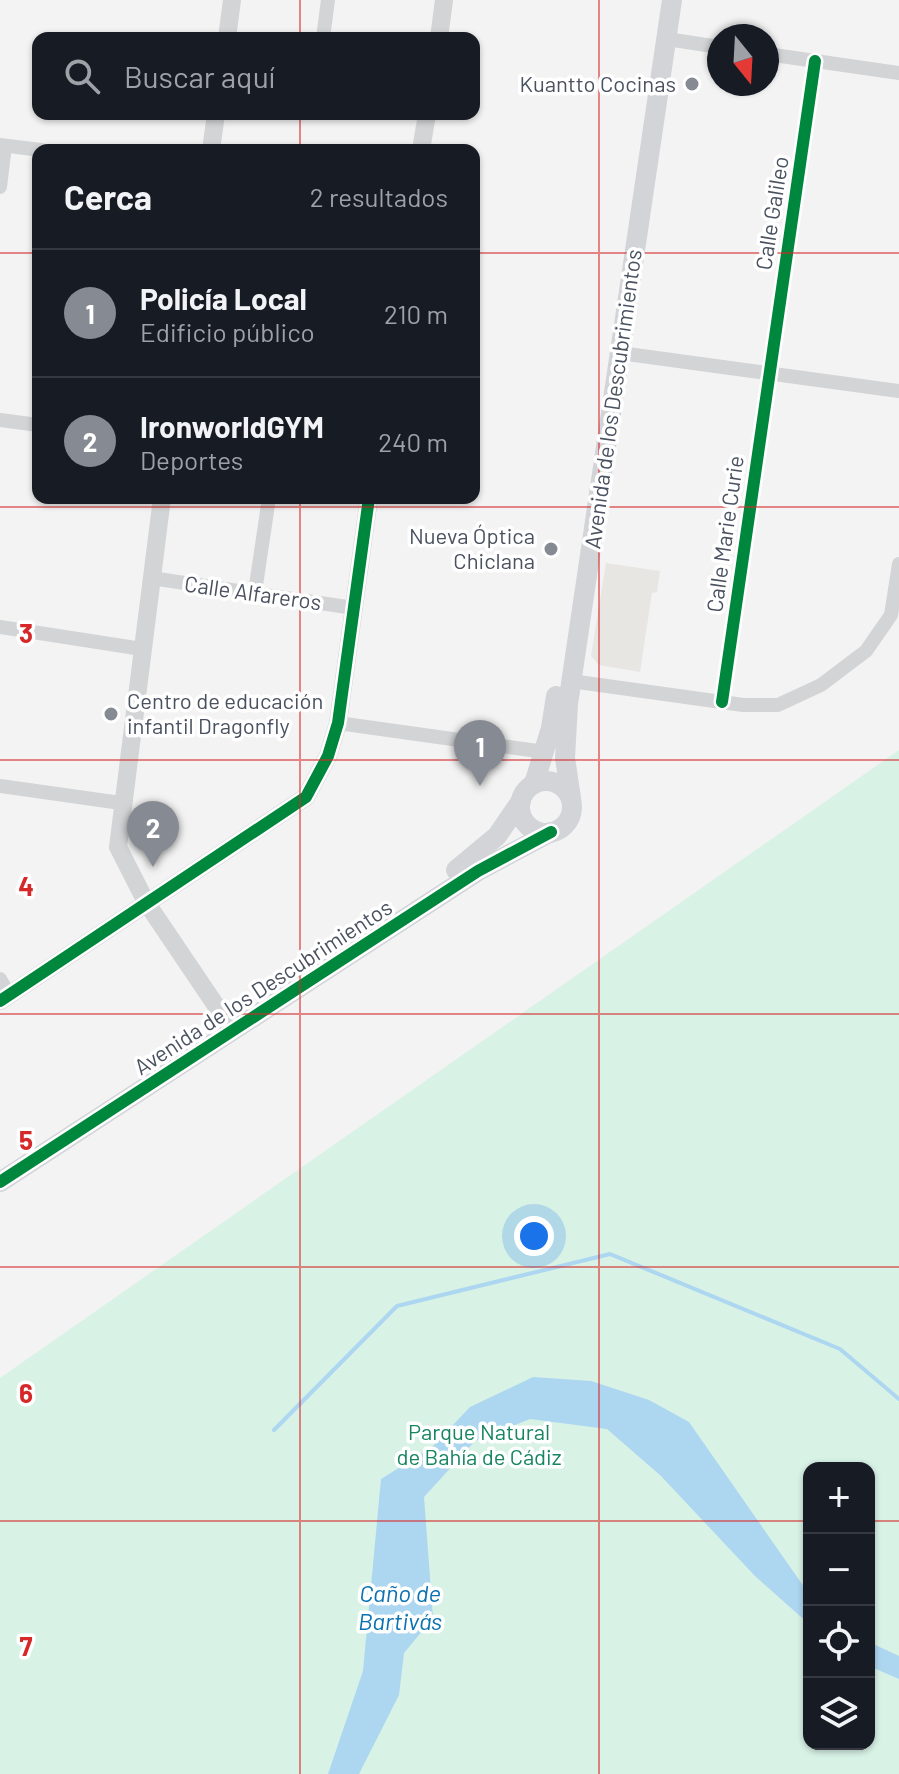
<!DOCTYPE html>
<html lang="es">
<head>
<meta charset="utf-8">
<style>
  :root { --surface:#171b24; --page:#20242c; --text:#f1f3f6; --muted:#9ea1a6; --line:#363941; --accent:#868a93 }
  body { margin:0; font-family:Barlow,sans-serif; background:var(--page); color:var(--text) }
  .controls { position:absolute; right:24px; bottom:24px; display:grid; overflow:hidden; border-radius:16px; box-shadow:0 2px 6px #0004 }
  .controls button { width:72px; height:72px; display:grid; place-items:center; padding:0; border:0; border-bottom:2px solid var(--line); background:var(--surface); color:var(--text); font:40px sans-serif }
  .compass { position:absolute; left:707px; top:24px; width:72px; height:72px; border-radius:50%; background:var(--surface); box-shadow:0 2px 6px #0004; rotate:162deg }
  .you { position:absolute; left:534px; top:1236px; width:28px; height:28px; margin:-20px; border:6px solid #fff; border-radius:50%; background:#1a73e8; box-shadow:0 0 0 12px #1a73e833 }
  .badge { display:grid; place-items:center; width:52px; height:52px; border-radius:50%; background:var(--accent); color:#fff; font-size:26px; font-weight:700 }
  .pin { position:absolute; translate:-50% -66px; filter:drop-shadow(0 2px 4px #0008) }
  .pin::after { content:''; position:absolute; top:42px; width:28px; height:24px; background:inherit; clip-path:polygon(0 0,100% 0,50% 100%) }
  .list { margin:0; padding:0; list-style:none }
  h2 { display:flex; justify-content:space-between; align-items:center; height:104px; margin:0; padding:0 32px; font-size:34px }
  h2 small { font-size:26px; font-weight:400; color:var(--muted) }
  .list li { display:grid; grid-template-columns:52px 1fr auto; gap:24px; align-items:center; box-sizing:border-box; height:128px; padding:0 32px; border-top:2px solid var(--line) }
  .list b { display:block; font-size:30px; white-space:nowrap }
  .list p { margin:0; font-size:26px; white-space:nowrap; color:var(--muted) }
  .list em { font-size:26px; font-style:normal; color:var(--muted) }
  .icon { flex:none; width:44px; height:44px; fill:none; stroke:currentColor; stroke-width:2; stroke-linecap:round; stroke-linejoin:round }
  .map { position:relative; flex:none; width:899px; height:1774px; overflow:hidden }
  .search { position:absolute; background:var(--surface); box-shadow:0 2px 6px #0004; left:32px; top:32px; width:448px; height:88px; display:flex; align-items:center; gap:20px; box-sizing:border-box; padding:0 28px; border-radius:16px; color:var(--muted); font-size:30px }
  .panel { position:absolute; background:var(--surface); box-shadow:0 2px 6px #0004; left:32px; top:144px; width:448px; height:360px; border-radius:16px }
  .map>svg:first-child { display:block }
</style>
</head>
<body>
<div class="map">
<svg width="899" height="1774" viewBox="0 0 899 1774">
  <rect width="100%" height="100%" fill="#f4f3f3"/>
  <polygon fill="#e8e6e2" points="606,563 660,571 657,592 652,593 640,672 599,665 591,656"/>
  <path fill="#d8f2e6" fill-rule="evenodd" d="M899,750V1774H0V1378ZM809,1468H869V1744H809Z"/>
  <g fill="#add6f0">
    <polygon points="533,1377 591,1381 649,1400 689,1422 809,1594 809,1624 755,1576 661,1476 607,1429 530,1419 475,1441 424,1497 433,1618 404,1653 399,1695 359,1774 328,1774 363,1671 381,1479 431,1448 470,1407"/>
    <polygon points="869,1642 899,1656 899,1679 869,1666"/>
  </g>
  <g fill="none" stroke-linecap="round" stroke-linejoin="round">
    <polyline stroke="#add6f0" stroke-width="4" points="274,1430 397,1306 610,1254 840,1349 899,1399"/>
    <g stroke="#d2d4d6" stroke-width="14">
      <polyline points="323,38 328,0"/>
      <polyline points="667,39 719,47"/>
      <polyline points="767,54 899,73"/>
      <polyline points="0,145 41,150"/>
      <polyline points="0,187 5,146"/>
      <polyline points="620,353 899,391"/>
      <polyline points="0,420 38,425"/>
      <polyline points="151,578 354,608"/>
      <polyline points="255,592 269,498"/>
      <polyline points="0,627 142,649"/>
      <polyline points="571,681 743,705 778,705 821,685 866,651 891,615 899,564"/>
      <polyline points="722,702 815,61"/>
      <polyline points="338,723 545,752"/>
      <polyline points="0,786 121,803"/>
      <polyline points="0,979 9,995"/>
    </g>
    <g stroke="#d2d4d6" stroke-width="18">
      <polyline points="227,38 232,0"/>
      <polyline points="439,38 444,0"/>
      <polyline points="211,150 216,114"/>
      <polyline points="421,150 427,114"/>
      <polyline points="162,498 118,847 146,902 225,1019"/>
      <polyline points="0,1001 306,797 328,756 338,723 369,498"/>
    </g>
    <g stroke="#d2d4d8" stroke-width="20">
      <circle cx="546" cy="807" r="26"/>
      <polyline points="534,784 551,728 556,696"/>
      <polyline points="571,798 565,758 568,704 672,0"/>
      <polyline points="456,870 497,836 521,801"/>
      <polyline points="0,1182 478,871 551,832"/>
    </g>
    <defs>
      <g id="cycleway">
        <polyline points="722,702 815,61"/>
        <polyline points="0,1001 306,797 328,756 338,723 369,498"/>
        <polyline points="0,1182 478,871 551,832"/>
      </g>
    </defs>
    <use href="#cycleway" stroke="#fff" stroke-width="17"/>
    <use href="#cycleway" stroke="#00873e" stroke-width="12"/>
  </g>
  <path fill="none" stroke="#d62828" stroke-width="2" stroke-opacity="0.55" d="M300,0V38M599,0V1774M300,114V150M0,253H38M474,253H899M300,498V1774M0,507H899M0,760H899M0,1014H899M0,1267H899M0,1521H809M869,1521H899"/>
  <g fill="#868a93" stroke="#fff" stroke-width="3">
    <circle cx="692" cy="84" r="8"/>
    <circle cx="551" cy="549" r="8"/>
    <circle cx="111" cy="714" r="8"/>
  </g>
  <g text-anchor="middle" stroke-width="7" stroke-linejoin="round" paint-order="stroke">
    <g font-size="22" fill="#4a5260" stroke="#fff" text-anchor="end">
      <text x="676" y="92">Kuantto Cocinas</text>
      <text x="535" y="544">Nueva Óptica<tspan x="535" dy="25">Chiclana</tspan></text>
      <text x="127" y="709" text-anchor="start">Centro de educación<tspan x="127" dy="25">infantil Dragonfly</tspan></text>
    </g>
    <g font-size="22" fill="#4a5260" stroke="#fff">
      <text transform="translate(772 213) rotate(-81)" y="8">Calle Galileo</text>
      <text transform="translate(613 399) rotate(-82)" y="8">Avenida de los Descubrimientos</text>
      <text transform="translate(725 534) rotate(-82)" y="8">Calle Marie Curie</text>
      <text transform="translate(253 593) rotate(8)" y="8">Calle Alfareros</text>
      <text transform="translate(263 987) rotate(-33)" y="8">Avenida de los Descubrimientos</text>
    </g>
    <g font-size="22" fill="#178561" stroke="#fff">
      <text x="479" y="1440">Parque Natural<tspan x="479" dy="25">de Bahía de Cádiz</tspan></text>
    </g>
    <g font-size="24" font-style="italic" fill="#0b72b2" stroke="#fff">
      <text x="400" y="1602">Caño de<tspan x="400" dy="28">Bartivás</tspan></text>
    </g>
  </g>
  <g font-size="26" text-anchor="middle" font-weight="bold" fill="#d62828" stroke="#fff" stroke-width="7" stroke-linejoin="round" paint-order="stroke">
    <text x="26" y="643">3</text>
    <text x="26" y="896">4</text>
    <text x="26" y="1150">5</text>
    <text x="26" y="1403">6</text>
    <text x="26" y="1656">7</text>
  </g>
</svg>
<div class="controls">
<button>+</button>
<button>−</button>
<button><svg class="icon" aria-label="locate" viewBox="0 0 24 24"><circle cx="12" cy="12" r="6"/><path d="M12 2v4M12 18v4M2 12h4M18 12h4"/></svg></button>
<button><svg class="icon" aria-label="layers" viewBox="0 0 24 24"><path d="M12 4l9 5-9 5-9-5zM3 14l9 5 9-5"/></svg></button>
</div>
<svg class="compass" viewBox="-18 -18 36 36"><path d="M0-13l5 13h-10z" fill="#e53935"/><path d="M0 13l5-13h-10z" fill="#9ea1a6"/></svg>
<div class="you"></div>
<div class="pin badge" style="left:480px;top:786px">1</div>
<div class="pin badge" style="left:153px;top:867px">2</div>
<div class="search"><svg class="icon" aria-label="search" viewBox="0 0 24 24"><circle cx="10" cy="10" r="6"/><path d="M15 15l6 6"/></svg>Buscar aquí</div>
<section class="panel">
<h2>Cerca<small>2 resultados</small></h2>
<ul class="list">
<li><span class="badge">1</span><div><b>Policía Local</b><p>Edificio público</p></div><em>210 m</em></li>
<li><span class="badge">2</span><div><b>IronworldGYM</b><p>Deportes</p></div><em>240 m</em></li>
</ul>
</section>
</div>
</body>
</html>
